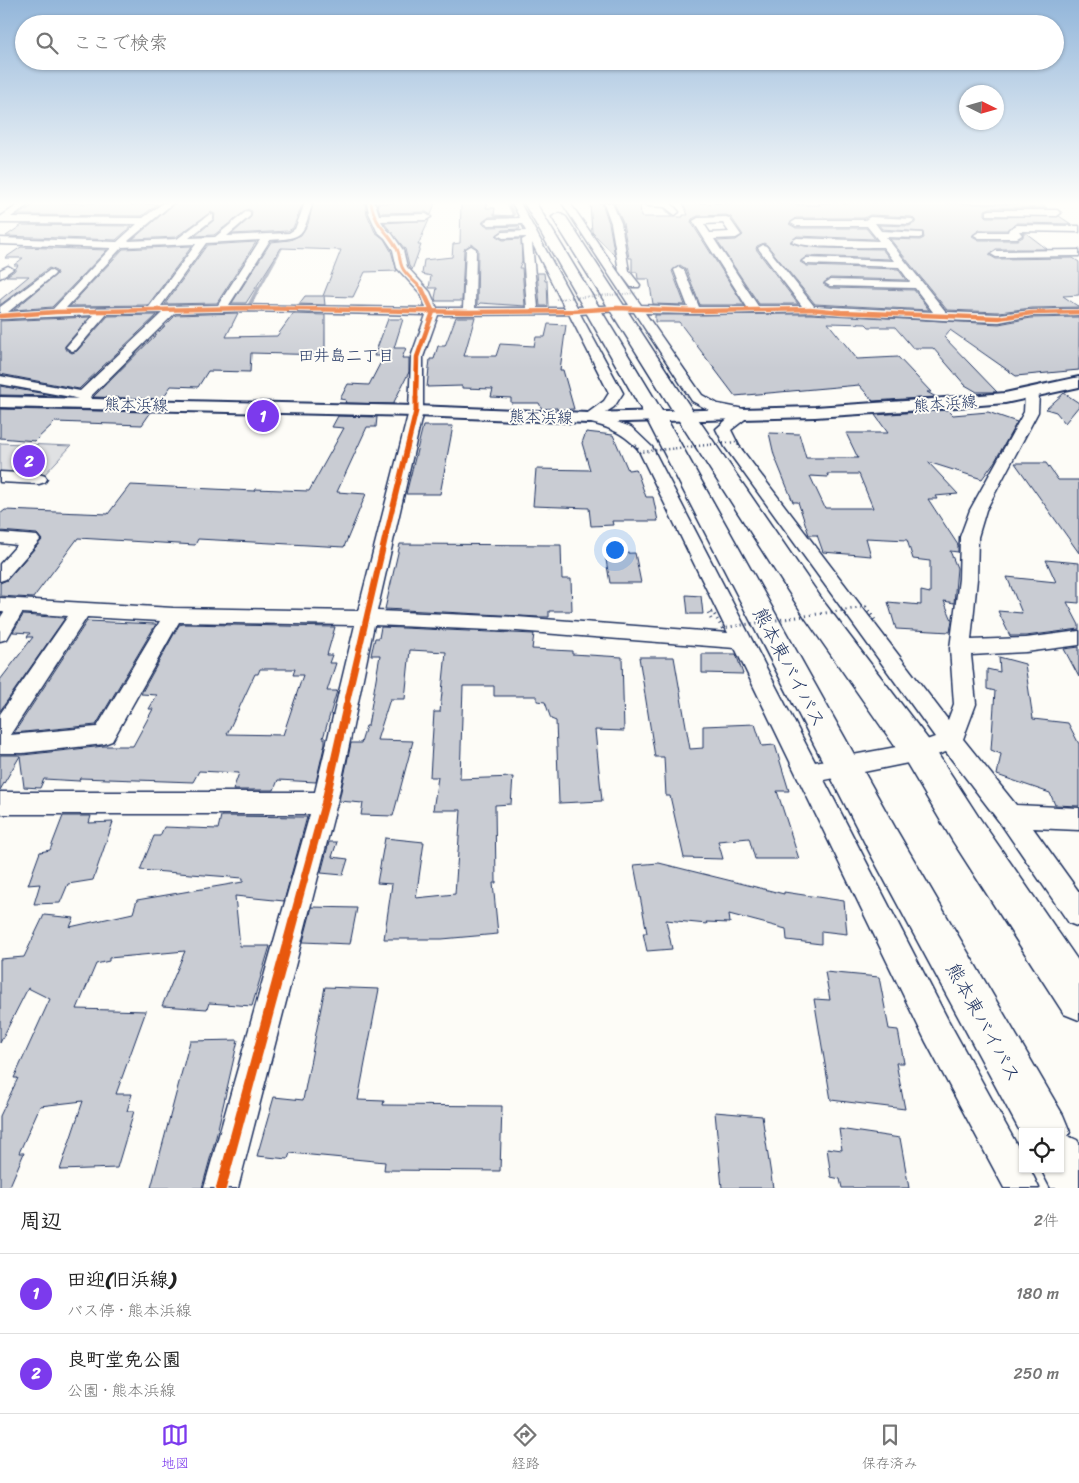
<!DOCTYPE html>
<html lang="ja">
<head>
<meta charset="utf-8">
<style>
  :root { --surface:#fff; --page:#f6f6f6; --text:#222; --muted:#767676; --line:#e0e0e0; --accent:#7c3aed }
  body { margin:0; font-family:Sriracha,"Klee One",sans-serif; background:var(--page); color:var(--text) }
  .controls { position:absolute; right:15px; bottom:15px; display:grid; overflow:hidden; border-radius:0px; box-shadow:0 1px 4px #0004 }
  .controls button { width:45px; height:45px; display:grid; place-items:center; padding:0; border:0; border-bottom:1px solid var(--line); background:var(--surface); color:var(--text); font:25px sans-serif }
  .compass { position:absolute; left:959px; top:85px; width:45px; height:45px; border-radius:50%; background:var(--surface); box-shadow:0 1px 4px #0004; rotate:95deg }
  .you { position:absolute; left:614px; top:549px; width:18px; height:18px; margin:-12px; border:4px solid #fff; border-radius:50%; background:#1a73e8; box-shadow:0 0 0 8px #1a73e833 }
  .badge { display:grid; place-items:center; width:32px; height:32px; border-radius:50%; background:var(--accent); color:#fff; font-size:16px; font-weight:700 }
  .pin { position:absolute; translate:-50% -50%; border:2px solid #fff; box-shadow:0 1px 5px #0006 }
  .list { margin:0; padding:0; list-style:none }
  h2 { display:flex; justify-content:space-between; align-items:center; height:65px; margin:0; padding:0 20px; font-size:21px }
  h2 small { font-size:16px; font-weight:400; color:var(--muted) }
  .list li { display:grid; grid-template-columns:32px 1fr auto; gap:15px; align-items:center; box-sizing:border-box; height:80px; padding:0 20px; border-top:1px solid var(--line) }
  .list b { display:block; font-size:19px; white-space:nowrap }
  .list p { margin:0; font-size:16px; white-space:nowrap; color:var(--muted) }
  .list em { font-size:16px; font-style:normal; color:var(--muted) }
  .icon { flex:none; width:28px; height:28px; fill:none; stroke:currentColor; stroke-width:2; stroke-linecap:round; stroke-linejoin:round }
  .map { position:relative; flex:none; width:1079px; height:1188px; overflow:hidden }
  .search { position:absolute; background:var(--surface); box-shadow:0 1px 4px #0004; left:15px; right:15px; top:15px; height:55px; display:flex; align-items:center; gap:12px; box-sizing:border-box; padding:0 18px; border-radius:28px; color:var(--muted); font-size:19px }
  .sheet { height:225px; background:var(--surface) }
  nav { display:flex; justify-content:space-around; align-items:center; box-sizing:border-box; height:70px; border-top:1px solid var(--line); background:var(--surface); font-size:14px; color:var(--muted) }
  nav a { display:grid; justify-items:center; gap:2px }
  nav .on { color:var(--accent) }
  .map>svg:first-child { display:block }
</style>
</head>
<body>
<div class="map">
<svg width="1079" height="1188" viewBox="0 0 1079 1188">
  <rect width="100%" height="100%" fill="#fdfcf7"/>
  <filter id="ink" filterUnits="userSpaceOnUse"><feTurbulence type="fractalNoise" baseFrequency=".02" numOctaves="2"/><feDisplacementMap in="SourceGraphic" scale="10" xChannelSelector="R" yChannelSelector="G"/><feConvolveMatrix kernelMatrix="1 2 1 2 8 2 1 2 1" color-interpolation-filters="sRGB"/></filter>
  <g filter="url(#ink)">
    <polygon fill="#e0e1e3" stroke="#7e88a0" points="0,443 71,446 42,477 0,475"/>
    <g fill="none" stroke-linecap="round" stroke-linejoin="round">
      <g stroke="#76819c" stroke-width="3">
        <polyline points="508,203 514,215"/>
        <polyline points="664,206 676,222"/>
        <polyline points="258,290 288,236"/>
      </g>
      <polyline stroke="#76819c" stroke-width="4" points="248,308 258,289"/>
    </g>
    <g fill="#c9ccd3" stroke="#1b2f5e" fill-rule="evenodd">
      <polygon points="37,203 133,203 131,205 158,204 142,216 17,215"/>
      <polygon points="179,203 303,203 293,228 288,231 232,234 251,217 252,211 248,209 214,235 195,236 214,220 215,214 211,212 176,237 133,239 174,204"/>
      <polygon points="313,203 365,203 367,214 375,232 384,239 391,251 397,271 365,272 353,297 324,296 325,305 299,304 305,296 323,296 341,250 281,248 246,303 232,303 271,242 290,240 301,235 308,224"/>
      <polygon points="377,203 435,203 431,215 426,212 380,213"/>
      <polygon points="461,203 488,203 486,208 495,208 494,215 514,216 489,217 482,223 489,227 519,226 520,229 503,230 496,236 503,240 521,239 522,261 519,268 522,268 525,306 480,303 477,306 478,249 472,244 464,249 462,301 436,301 435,298 437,288 429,288 431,276 422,274 424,260 452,257 453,244 460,243"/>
      <polygon points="590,203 602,203 609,223 615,256 592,232"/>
      <polygon points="614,203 640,203 641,217 683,217 683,215 688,215 683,203 820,205 818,203 1040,204 1047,208 990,208 985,210 985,215 987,217 1059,216 1071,224 1017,223 1007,230 979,230 972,236 979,240 1017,240 1023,237 1023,233 1026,233 1047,249 996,249 989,255 996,259 1073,258 1079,262 1079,295 1063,296 1079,307 1031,308 999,312 947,310 890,239 920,240 924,238 923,232 882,229 879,225 909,226 915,223 915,220 912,217 870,215 864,218 796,218 789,224 796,228 866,228 875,239 797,236 790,242 798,245 821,248 882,249 890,259 807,256 800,262 807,266 898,269 906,280 830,278 823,284 830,288 914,290 929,310 815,304 767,245 764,243 757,246 756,249 798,304 759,304 717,241 736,240 743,235 731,217 726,215 698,216 692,219 691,222 744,305 700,305 686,269 680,265 672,271 685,305 653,304 649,279 638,279 637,272 632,272 632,258 629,258 623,223"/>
      <polygon points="429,220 418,245 421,245 412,270 409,266 405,249 384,223"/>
      <polygon points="22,225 132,226 116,240 6,236"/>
      <polygon points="256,242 217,303 165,304 207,245"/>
      <polygon points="192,246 148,305 70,306 123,249"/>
      <polygon points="21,247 107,250 52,307 14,310 57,274 56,271 49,268 0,305 0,300 29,276 6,276 14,271 18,265 14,265 23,258 5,258"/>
      <polygon points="537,273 544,273 545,281 547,281 548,306 540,306"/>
      <polygon points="238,313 226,337 277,336 293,314 325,315 325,355 251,353 250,372 208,371 198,387 171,386 162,399 93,397 176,315"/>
      <polygon points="810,314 999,324 1031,318 1079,317 1079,370 1016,376 950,330 944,337 997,392 977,392 965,385 933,348 913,348 895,327 869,327 866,324 828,323 857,359 898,357 931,392 927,392 936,397 873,401 859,385 735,396 679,322 655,322 655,315"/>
      <polygon points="157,315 79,389 0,374 0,321 90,317 65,346 65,349 72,353 77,351 108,316"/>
      <polygon points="456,317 475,317 464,356 496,356 500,344 534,346 536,337 545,337 548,324 566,325 560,370 563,370 574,409 557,410 557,408 542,409 539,403 511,403 511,398 491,397 493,389 462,388 462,386 427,387 430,359 434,359 438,346 445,346"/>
      <polygon points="388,319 403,319 394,348 406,348 402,358 409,358 409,372 393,404 345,403 346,400 340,399 348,384 369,385 384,356 374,356"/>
      <polygon points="0,386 57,396 0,395"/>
      <polygon points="1064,393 1079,403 1079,406 1065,423 1056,412 1046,409"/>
      <polygon points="0,409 151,412 142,425 55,422 35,441 0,438"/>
      <path d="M948,410L953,415L988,412L1017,422L995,461L982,479L928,462L958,494L935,496L937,499H928L958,545V552L950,551L957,568L954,603L944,601L952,620L950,632L896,629L888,602L921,605V591L930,593V561L913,559L907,540L866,538L871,556L823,552L817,535H809L798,502H793L774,455L769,433L799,434L806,458H858L846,433H888L875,415ZM827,474H859L873,508H825L810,476L828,477Z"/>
      <polygon points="338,416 377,417 376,427 367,427 337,492 366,494 344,547 198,539 195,545 78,538 33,598 0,596 0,583 7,580 42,540 37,534 0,531 0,514 5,510 108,514 130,485 254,491 255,489 309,491 344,428 332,427"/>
      <polygon points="423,426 453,426 440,494 406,494"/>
      <polygon points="586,432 613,435 628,470 636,469 646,497 653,497 658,521 612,521 613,525 591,526 589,508 533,506 536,469 590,470 582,443"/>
      <polygon points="1015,463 1046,463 1058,480 1079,480 1079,553"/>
      <polygon points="400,544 561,545 562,579 571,579 572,611 549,611 549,617 539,617 385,609"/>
      <polygon points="635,553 641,583 610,583 605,554"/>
      <polygon points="1046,560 1079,563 1079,603 1067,602 1079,625 1079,629 1026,636 1010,636 998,611 1022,613 1007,577 1056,582"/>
      <polygon points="686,595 701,596 703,614 688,614"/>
      <polygon points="23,615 65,618 0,711 0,680 33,637 27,637 30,633 13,632"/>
      <polygon points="87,621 156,624 96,725 14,733"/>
      <path d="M183,624L335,627L327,655H332L329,663H336L327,691H337L323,738H325V743L316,782L278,780L274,790H233L239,773L199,771L193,782L80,778L79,781L44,779L40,788L24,787L20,756L0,790V755H23L104,746H133L153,709H149L157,695L141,694L179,625ZM260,669H295L293,675H303L283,735L227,734L255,674H258Z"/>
      <polygon points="381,627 534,634 532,649 572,651 572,654 622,657 624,731 595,730 602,801 559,803 556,721 551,719 545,702 537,701 537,696 494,696 494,686 463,686 460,779 513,777 511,804 495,805 496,883 493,883 498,934 442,939 384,939 392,884 377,883 385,838 424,842 416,898 455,894 461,810 433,810 438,777 430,777 434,712 440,712 446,652 410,650 405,699 390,699 377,740 413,741 393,816 361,815 363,803 339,801 351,743 361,743 366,726 368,726 380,655 371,655 375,638 379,638"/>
      <polygon points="1079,647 1079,677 1064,649"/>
      <polygon points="702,654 736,654 743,674 702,673"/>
      <polygon points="639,657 674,657 690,749 703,748 703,726 755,724 762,746 775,745 789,791 777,791 799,859 755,859 749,838 718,841 723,859 684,858 670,796 666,796 664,757 655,757"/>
      <polygon points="999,657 1025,664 1033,719 1068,723 1079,744 1079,806 1055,805 1050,793 997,775 1001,754 991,750 995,691 987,689 987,669 1000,672"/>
      <polygon points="63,816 91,816 89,823 113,822 93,880 68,884 60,903 34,904 40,884 28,885 40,852 50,850"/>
      <polygon points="221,816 307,817 284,901 235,896 240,946 270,946 252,1006 209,1003 207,1009 162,1006 185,951 109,958 109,961 96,964 77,1009 146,1011 116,1094 132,1094 127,1111 134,1111 117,1168 60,1170 83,1101 40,1106 19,1153 24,1153 9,1188 0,1188 0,1116 18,1078 14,1078 50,999 28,988 0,1043 0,959 24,957 44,915 74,918 70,927 133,913 137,900 243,882 243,878 140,870 154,836 160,836 164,827 218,829"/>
      <polygon points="329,842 337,842 332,857 348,859 343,875 321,873"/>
      <polygon points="659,863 784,894 784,892 844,901 847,934 821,931 821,944 787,940 786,929 729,914 730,923 706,922 707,924 666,920 672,949 647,951 643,933 647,933 634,865"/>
      <polygon points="312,907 357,908 350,944 303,942"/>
      <polygon points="825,972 879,977 889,1029 898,1030 904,1063 896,1063 905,1109 831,1100 814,999 830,1000"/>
      <polygon points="325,987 379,989 358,1100 384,1101 383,1105 502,1106 500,1171 384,1170 385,1162 290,1153 288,1159 257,1156 274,1097 303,1100"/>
      <polygon points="238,1040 216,1137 202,1188 151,1188 190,1041"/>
      <polygon points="715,1112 762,1116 773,1188 722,1188"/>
      <polygon points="839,1129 900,1138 909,1188 842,1188 840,1179 831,1177 827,1148 842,1150"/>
    </g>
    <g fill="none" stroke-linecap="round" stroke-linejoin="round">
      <defs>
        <g id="minor">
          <path d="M21,203H31L11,217L143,218L163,203H173L128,241L177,239L210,214L213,215V219L189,238L215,237L247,211L250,212V216L227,236L289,233L295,229L305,203H311L312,205C302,236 304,238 270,240L229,305L426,308L421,294L397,268L393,250L385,238L377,231L369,213L367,203H375L379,215L426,214L431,217L426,220L381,221L386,229L392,234L403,250L407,267L430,292L437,308H463L466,249L471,246L476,249L475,308H527L522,240L527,237L503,238L498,235L503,232L526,231L522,224L489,225L484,222L489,219L520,218L512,203H520L577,307L629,305L562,203H570L641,305L688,307L674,270L679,267L684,270L699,307H747L693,221L698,218L726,217L729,218L741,235L736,238L714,239L758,306H802L758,248L763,245L766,246L814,306L933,312L915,288L830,286L825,283L830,280L910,282L899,267L807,264L802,261L807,258L894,261L883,247C867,247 802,249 792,241L797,238L879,241L867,226H796L791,223L796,220H865L870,217L912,219L914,221L909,224L875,223L881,231L922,233V237L919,238L886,237L946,312L999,314L1031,310L1079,309V315L1031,316L999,322L943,320L810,312L695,314L645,313L702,395L718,404L749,410L751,413L749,416L731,430L739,446L948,720L954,704L950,648L959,579L960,537L970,510L1024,412L1025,393L1032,389L1039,393L1038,412L986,510L978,537L977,579L971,640L1026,638L1079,631V645L1026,652L971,655L976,704L963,739L1016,805L1079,808V830L1033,828L1079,892V927L1069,923L1001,824L946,752L918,761L824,780L948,1020L1023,1156V1169H1030L1039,1188H1004L926,1042L735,648L517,631L374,625L337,803L238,1188H204L310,814H0V792H315L355,625L179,622L112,741L104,744L23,753H0V714L68,616L22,613L7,639L0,641V618L4,612H0V598L173,608L358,611L409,411L411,357L426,315L248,311L175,313L90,397L94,403L92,406H82L78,399L71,397L0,384V376L80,391L162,313L107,314L76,350L72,351L66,347L94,315L0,319V307L50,270L55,273L54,275L8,312L53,309L111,248L0,244V238L117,242L137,224L0,223V217ZM723,223L729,232L710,233L704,224ZM260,240L218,305L161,306L206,243ZM532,243L565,308H538ZM196,244L149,307L66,308L122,247ZM617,311L634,312L692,401L709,410L732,415L716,429L725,447L935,737L918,743L815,762L652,447L631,427L600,416L614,407L623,393L580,314ZM569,314L609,393L604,401L581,418L583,421C605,426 622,431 638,449L728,633L517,617L377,611L423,411V357L438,315ZM87,617L160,621L97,727L10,735Z"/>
          <polygon points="604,203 612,203 621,223 629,271 640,285 639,287 631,287 619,271 611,223"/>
          <polygon points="644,203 671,203 679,212 675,215 665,207 648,206"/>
          <polygon points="990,210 1057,210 1061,213 1057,216 987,215 987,211"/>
          <polygon points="1017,225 1079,226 1079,232 1019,231 1022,235 1017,238 979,238 974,235 979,232 1008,232 1009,229"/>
          <polygon points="1079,250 1079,256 996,257 991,254 996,251"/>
          <polygon points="8,266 13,269 0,278 0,270"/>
          <polygon points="0,472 39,474 45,476 47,479 45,482 39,484 0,482"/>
          <polygon points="0,533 37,536 40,540 6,579 0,581 0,564 17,545 0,543"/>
        </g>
        <polygon id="major" points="1079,377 1079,387 1005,403 920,410 815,417 588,423 416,416 0,407 0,397 416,406 588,413 815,407 920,400 1005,393"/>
        <g id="highway">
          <polygon points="524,203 536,203 665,416 897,831 1063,1115 1070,1132 1068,1136 1077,1140 1079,1143 1079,1188 1051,1188 1041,1169 1060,1169 1060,1132 1023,1132 1023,1137 871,855 645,416"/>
          <polygon points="559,213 566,217 696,416 826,605 930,742 978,816 1079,962 1079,1020 1064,1014 952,840 906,762 806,619 676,416 552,217"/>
        </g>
      </defs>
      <use href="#minor" stroke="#1b2f5e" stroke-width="3"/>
      <use href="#major" stroke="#1b2f5e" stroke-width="4"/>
      <use href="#highway" stroke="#1b2f5e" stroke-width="3"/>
      <use href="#minor" fill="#fdfcf7" fill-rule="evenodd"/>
      <use href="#major" fill="#fdfcf7" fill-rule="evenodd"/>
      <use href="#highway" fill="#fdfcf7" fill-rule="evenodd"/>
      <polyline stroke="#1b2f5e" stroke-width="2" stroke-dasharray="0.5 2" stroke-linecap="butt" points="556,299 636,293"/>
      <polyline stroke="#1b2f5e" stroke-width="2.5" stroke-dasharray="1 3" stroke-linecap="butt" points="631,445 635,445 640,452 736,442 742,450 746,450"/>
      <polyline stroke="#1b2f5e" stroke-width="3" stroke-dasharray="1 4" stroke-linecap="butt" points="711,619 708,613 713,612 722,628 866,607 875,620"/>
      <defs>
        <path id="cycleway-far5" d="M371,203C376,227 386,229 396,247C400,253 399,260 402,267C405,275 417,283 423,290"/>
        <g id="cycleway-far4">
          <polyline points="0,316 56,312 248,308 469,312 573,311 617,308 695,311 810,309 841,312 999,318 1031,313 1079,312"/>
          <polyline points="416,399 417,357 433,312 422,289"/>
        </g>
        <polyline id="cycleway-far3" points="386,535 416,411 416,398"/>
        <polyline id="cycleway-far2" points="346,706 386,534"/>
        <polyline id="cycleway-far1" points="293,920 325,803 347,705"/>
        <polyline id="cycleway" points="221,1188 294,919"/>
      </defs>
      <use href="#cycleway-far5" stroke="#fdfcf7" stroke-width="5"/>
      <use href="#cycleway-far4" stroke="#fdfcf7" stroke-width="6"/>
      <use href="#cycleway-far3" stroke="#fdfcf7" stroke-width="8"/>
      <use href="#cycleway-far2" stroke="#fdfcf7" stroke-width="9"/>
      <use href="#cycleway-far1" stroke="#fdfcf7" stroke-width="11"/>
      <use href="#cycleway" stroke="#fdfcf7" stroke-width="13"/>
      <use href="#cycleway-far5" stroke="#e8590c" stroke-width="3"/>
      <use href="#cycleway-far4" stroke="#e8590c" stroke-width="4.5"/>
      <use href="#cycleway-far3" stroke="#e8590c" stroke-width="5"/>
      <use href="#cycleway-far2" stroke="#e8590c" stroke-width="6"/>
      <use href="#cycleway-far1" stroke="#e8590c" stroke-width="8"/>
      <use href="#cycleway" stroke="#e8590c" stroke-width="10"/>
    </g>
  </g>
  <linearGradient id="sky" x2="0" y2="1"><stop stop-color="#93b6da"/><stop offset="0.55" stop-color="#fefefb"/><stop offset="1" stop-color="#fefefb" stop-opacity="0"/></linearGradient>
  <rect width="1079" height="369" fill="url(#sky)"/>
  <g text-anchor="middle" stroke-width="4" stroke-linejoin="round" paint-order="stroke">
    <g font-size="16" fill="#1b2f5e" stroke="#fdfcf7">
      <text x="346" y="361">田井島二丁目</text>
    </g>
    <g font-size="16" fill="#1b2f5e" stroke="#fdfcf7">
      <text transform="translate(945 403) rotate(-5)" y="6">熊本浜線</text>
      <text transform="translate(136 404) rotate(1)" y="6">熊本浜線</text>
      <text transform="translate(541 416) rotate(2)" y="6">熊本浜線</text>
    </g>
    <g font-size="19" fill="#1b2f5e" stroke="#fdfcf7">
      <text transform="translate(790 667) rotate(62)" y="7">熊本東バイパス</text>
      <text transform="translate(984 1022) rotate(61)" y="7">熊本東バイパス</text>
    </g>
  </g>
</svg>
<div class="controls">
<button><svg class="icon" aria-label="locate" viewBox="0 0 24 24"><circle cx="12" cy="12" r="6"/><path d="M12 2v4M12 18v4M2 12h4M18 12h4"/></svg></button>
</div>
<svg class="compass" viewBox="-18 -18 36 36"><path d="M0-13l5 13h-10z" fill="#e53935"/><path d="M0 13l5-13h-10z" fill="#767676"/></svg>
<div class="you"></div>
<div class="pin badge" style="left:263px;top:416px">1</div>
<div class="pin badge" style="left:29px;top:461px">2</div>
<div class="search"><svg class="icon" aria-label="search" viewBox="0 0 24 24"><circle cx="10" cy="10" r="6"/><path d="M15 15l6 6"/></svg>ここで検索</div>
</div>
<section class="sheet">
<h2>周辺<small>2件</small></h2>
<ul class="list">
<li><span class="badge">1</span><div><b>田迎(旧浜線)</b><p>バス停 · 熊本浜線</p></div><em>180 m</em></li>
<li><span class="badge">2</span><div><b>良町堂免公園</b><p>公園 · 熊本浜線</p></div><em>250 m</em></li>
</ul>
</section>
<nav>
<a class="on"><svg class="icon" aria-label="map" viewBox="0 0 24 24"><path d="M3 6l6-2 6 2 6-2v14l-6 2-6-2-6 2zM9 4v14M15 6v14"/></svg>地図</a>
<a><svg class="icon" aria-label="directions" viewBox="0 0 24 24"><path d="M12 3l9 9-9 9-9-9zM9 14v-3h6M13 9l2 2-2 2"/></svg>経路</a>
<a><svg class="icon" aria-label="saved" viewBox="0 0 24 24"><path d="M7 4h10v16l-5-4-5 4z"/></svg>保存済み</a>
</nav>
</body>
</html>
